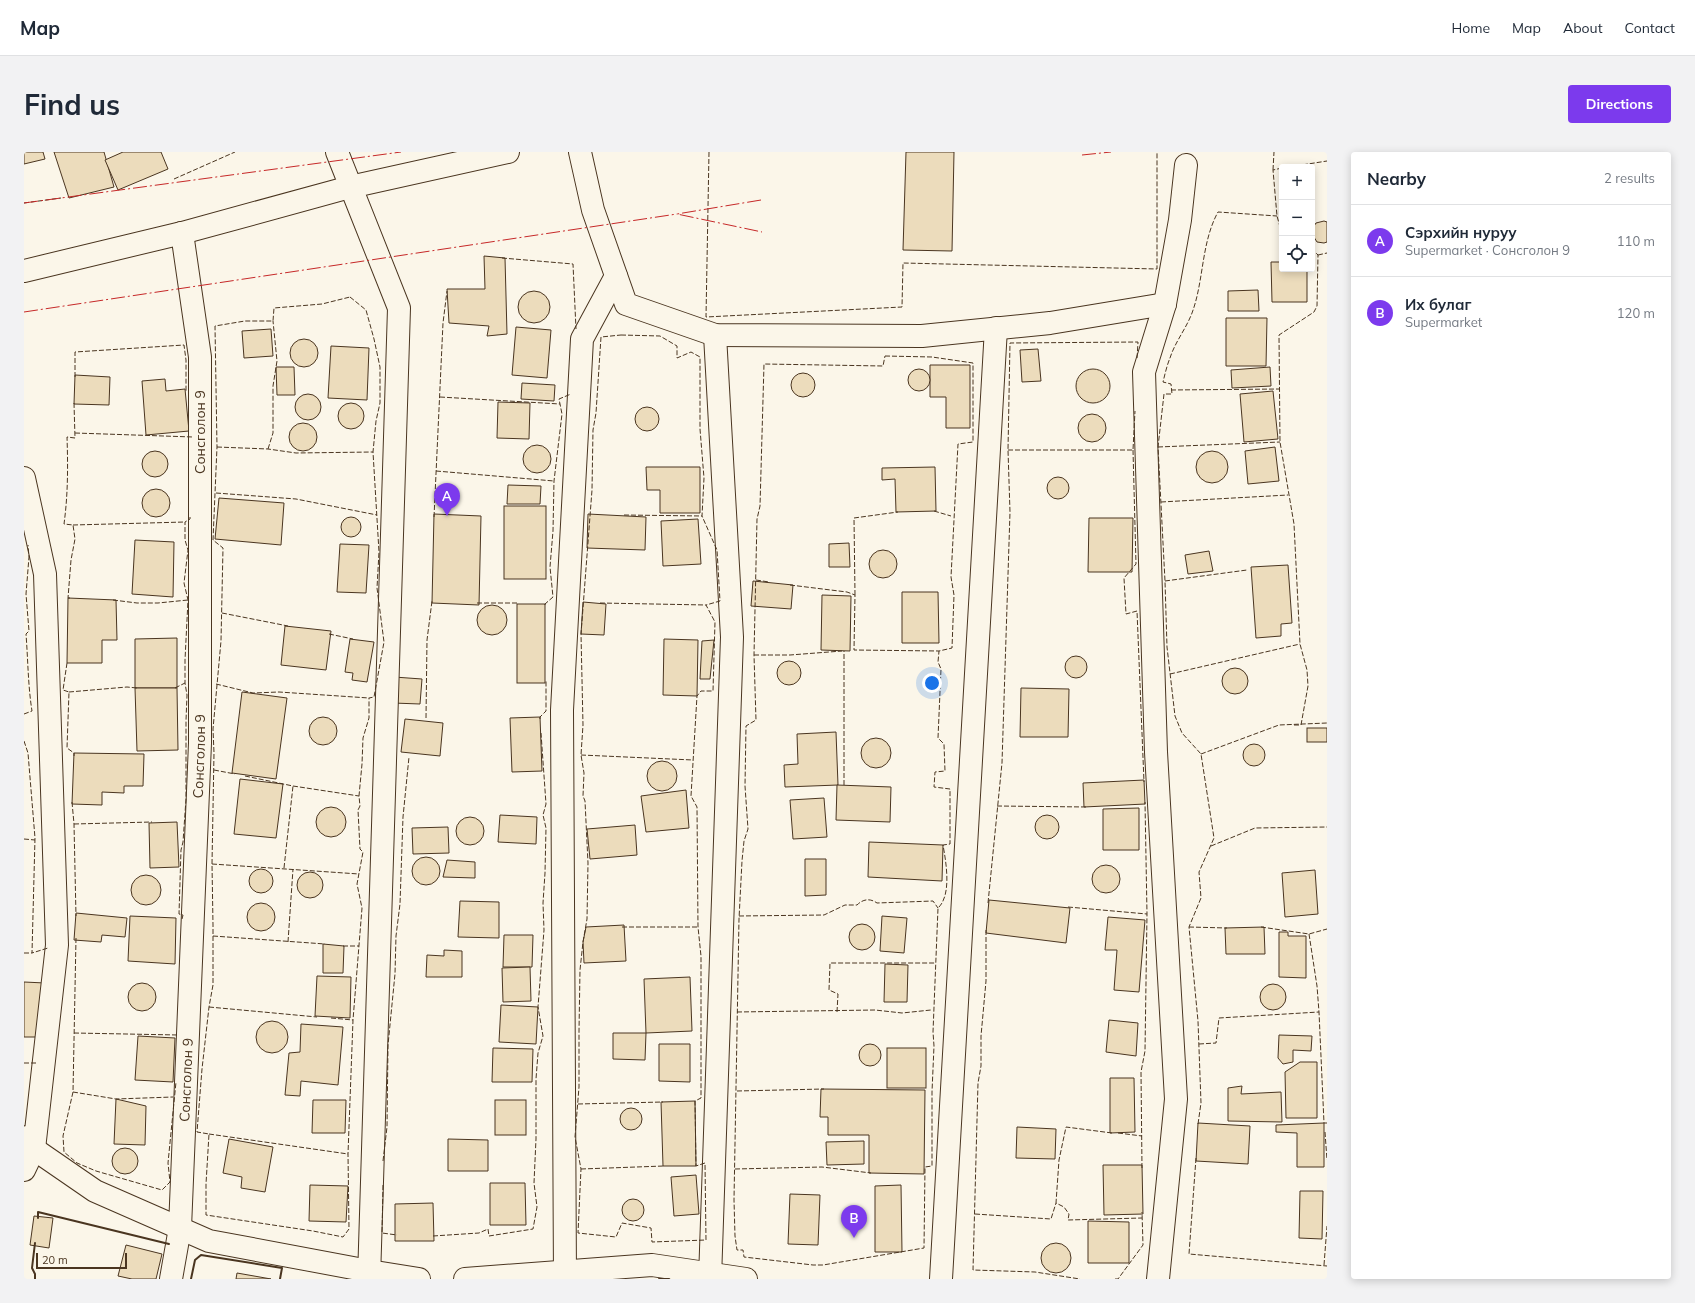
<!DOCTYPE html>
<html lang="en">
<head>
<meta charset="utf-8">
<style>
  :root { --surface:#fff; --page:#f2f2f3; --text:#1f2937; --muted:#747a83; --line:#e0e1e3; --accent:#7c3aed }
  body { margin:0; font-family:Mulish,sans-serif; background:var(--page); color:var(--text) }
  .controls { position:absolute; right:12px; top:12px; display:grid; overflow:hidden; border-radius:4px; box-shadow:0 2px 10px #0003 }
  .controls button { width:36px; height:36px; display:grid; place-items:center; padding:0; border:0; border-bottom:1px solid var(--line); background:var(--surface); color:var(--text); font:20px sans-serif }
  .scale { position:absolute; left:12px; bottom:10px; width:91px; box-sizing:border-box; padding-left:4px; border:2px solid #4a3520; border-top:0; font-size:11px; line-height:14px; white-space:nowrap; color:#4a3520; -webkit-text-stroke:3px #fbf6e9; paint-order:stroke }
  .you { position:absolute; left:908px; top:531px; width:14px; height:14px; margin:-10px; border:3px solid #fff; border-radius:50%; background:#1a73e8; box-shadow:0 0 0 6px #1a73e833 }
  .badge { display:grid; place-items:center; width:26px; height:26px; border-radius:50%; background:var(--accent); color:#fff; font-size:13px; font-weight:700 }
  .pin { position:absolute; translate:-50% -33px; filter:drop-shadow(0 1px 2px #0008) }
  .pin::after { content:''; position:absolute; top:21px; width:14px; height:12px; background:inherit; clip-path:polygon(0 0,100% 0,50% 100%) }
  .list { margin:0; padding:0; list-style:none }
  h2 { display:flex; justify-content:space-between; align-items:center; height:52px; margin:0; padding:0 16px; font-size:17px }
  h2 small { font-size:13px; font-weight:400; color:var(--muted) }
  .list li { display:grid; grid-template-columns:26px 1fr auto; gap:12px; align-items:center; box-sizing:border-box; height:72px; padding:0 16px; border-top:1px solid var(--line) }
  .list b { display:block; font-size:15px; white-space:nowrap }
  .list p { margin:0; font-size:13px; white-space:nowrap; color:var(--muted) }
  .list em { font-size:13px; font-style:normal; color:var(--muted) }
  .icon { flex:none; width:22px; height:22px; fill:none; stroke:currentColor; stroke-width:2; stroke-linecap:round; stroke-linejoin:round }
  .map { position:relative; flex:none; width:1303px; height:1127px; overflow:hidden; border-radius:4px }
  header { display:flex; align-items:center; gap:24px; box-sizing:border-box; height:56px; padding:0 20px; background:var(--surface); border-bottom:1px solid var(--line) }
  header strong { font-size:19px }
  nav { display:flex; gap:22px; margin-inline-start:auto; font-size:14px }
  .intro { display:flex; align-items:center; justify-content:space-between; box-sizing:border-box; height:96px; padding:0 24px }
  h1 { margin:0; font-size:28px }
  .button { padding:10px 18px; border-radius:4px; background:var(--accent); color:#fff; font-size:14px; font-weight:700 }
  main { display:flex; gap:24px; padding:0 24px }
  aside { flex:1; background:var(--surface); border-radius:4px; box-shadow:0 2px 10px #0003 }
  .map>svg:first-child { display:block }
</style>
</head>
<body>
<header>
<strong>Map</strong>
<nav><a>Home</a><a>Map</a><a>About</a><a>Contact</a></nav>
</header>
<div class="intro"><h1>Find us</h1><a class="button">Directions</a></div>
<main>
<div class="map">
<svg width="1303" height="1127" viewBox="0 0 1303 1127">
  <rect width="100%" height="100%" fill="#fbf6e9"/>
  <g fill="#ecdcbc" stroke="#4a3520">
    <polygon points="0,0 19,0 21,7 0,12"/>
    <polygon points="30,0 80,0 90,35 45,46"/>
    <polygon points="99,0 137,0 144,17 94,38 81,8"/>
    <polygon points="882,0 930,0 928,99 879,98"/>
    <polygon points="1300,69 1303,70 1303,90 1300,91 1293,90 1288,82 1290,74 1292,71"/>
    <polygon points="460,104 481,106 483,182 463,184 465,174 425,171 423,137 461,137"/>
    <polygon points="1247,110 1258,110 1258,117 1283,117 1283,150 1248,150"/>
    <polygon points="1234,138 1235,159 1204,159 1204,139"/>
    <circle cx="510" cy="155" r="16"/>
    <polygon points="1202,166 1243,166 1242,214 1202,214"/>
    <polygon points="492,175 527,178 523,226 488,223"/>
    <polygon points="247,177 249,204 220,206 218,179"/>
    <circle cx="280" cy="201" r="14"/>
    <polygon points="307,194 345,196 343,248 304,246"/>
    <polygon points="1014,197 1017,229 998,230 996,198"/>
    <polygon points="906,213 946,213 946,276 922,276 922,245 906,245"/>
    <polygon points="252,215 270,215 271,243 253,243"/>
    <polygon points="1246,215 1247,234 1208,236 1207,218"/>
    <circle cx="895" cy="228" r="11"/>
    <circle cx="1069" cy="234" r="17"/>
    <circle cx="779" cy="233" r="12"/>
    <polygon points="51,223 86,225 85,253 50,252"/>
    <polygon points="141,227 142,239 161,237 165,279 122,283 118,229"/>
    <polygon points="498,231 531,233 530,249 497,247"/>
    <polygon points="1249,239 1254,287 1220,290 1216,242"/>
    <circle cx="284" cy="255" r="13"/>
    <polygon points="474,250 506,251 505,287 473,286"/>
    <circle cx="327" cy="264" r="13"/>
    <circle cx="623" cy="267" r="12"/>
    <circle cx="1068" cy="276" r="14"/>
    <circle cx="279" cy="285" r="14"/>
    <circle cx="513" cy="307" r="14"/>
    <polygon points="1251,295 1255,329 1224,332 1221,299"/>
    <circle cx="1188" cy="315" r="16"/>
    <circle cx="131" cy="312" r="13"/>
    <polygon points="622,315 676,315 676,361 636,361 636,338 623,338"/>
    <polygon points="911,315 912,359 872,360 871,327 858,328 858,316"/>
    <circle cx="1034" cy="336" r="11"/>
    <polygon points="484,333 517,334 516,352 483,352"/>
    <circle cx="132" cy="351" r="14"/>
    <polygon points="195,346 260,351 257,393 191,387"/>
    <rect x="480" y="354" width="42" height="73"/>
    <polygon points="410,362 457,364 455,453 408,451"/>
    <polygon points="564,362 622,365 621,398 563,396"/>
    <circle cx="327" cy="375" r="10"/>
    <polygon points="1065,366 1109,366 1108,420 1064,420"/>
    <polygon points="674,367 677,412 639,414 637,369"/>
    <polygon points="111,388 150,390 149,445 108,442"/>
    <polygon points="825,391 826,415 805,415 805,392"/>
    <polygon points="316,392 345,393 342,441 313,440"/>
    <circle cx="859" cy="412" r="14"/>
    <polygon points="1185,399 1189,419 1164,422 1161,403"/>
    <polygon points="1264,413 1268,471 1257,472 1257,484 1232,486 1227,415"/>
    <polygon points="729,429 769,433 767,457 727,454"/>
    <polygon points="878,440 914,440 915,491 878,491"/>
    <polygon points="798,443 827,444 826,499 797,498"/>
    <polygon points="44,446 92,448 93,488 78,488 78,511 43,511"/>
    <polygon points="559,450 582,452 580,483 557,482"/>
    <rect x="493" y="452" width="28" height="79"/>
    <circle cx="468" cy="468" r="15"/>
    <polygon points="261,474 307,479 302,518 257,513"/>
    <polygon points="153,486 153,536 111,536 111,487"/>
    <polygon points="326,487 350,490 343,530 328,528 329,521 321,520"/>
    <polygon points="640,487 674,488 673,544 639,543"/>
    <polygon points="690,488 686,527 676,527 678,489"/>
    <circle cx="1052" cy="515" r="11"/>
    <circle cx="765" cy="521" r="12"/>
    <circle cx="1211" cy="529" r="13"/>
    <polygon points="370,525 398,527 396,552 369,551"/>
    <polygon points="111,536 153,536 154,598 113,599"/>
    <polygon points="997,536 1045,537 1044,585 996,585"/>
    <polygon points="218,540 263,546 252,627 208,621"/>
    <circle cx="299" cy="579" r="14"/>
    <polygon points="516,565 518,619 488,620 486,566"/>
    <polygon points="381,567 419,571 416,604 377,600"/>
    <rect x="1283" y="576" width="20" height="14"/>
    <polygon points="812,580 814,633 761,635 760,613 774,612 773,582"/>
    <circle cx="852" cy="601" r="15"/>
    <circle cx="1230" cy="603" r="11"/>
    <polygon points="50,601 120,602 119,634 100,634 100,641 78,640 78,653 48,652"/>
    <circle cx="638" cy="624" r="15"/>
    <polygon points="216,627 259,632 252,686 210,682"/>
    <polygon points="1120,628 1121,652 1060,655 1059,631"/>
    <polygon points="813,633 867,635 866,670 812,668"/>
    <polygon points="662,638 665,676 622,680 617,644"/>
    <polygon points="800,646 803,685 769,687 766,648"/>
    <circle cx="307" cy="670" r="15"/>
    <polygon points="1115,656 1115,698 1079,698 1079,657"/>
    <polygon points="476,663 513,665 512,692 474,690"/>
    <circle cx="1023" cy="675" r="12"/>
    <circle cx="446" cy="679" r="14"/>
    <polygon points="153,670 155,715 126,716 125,671"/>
    <polygon points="611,673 613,703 566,707 563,677"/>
    <polygon points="424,675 425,701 389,702 388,676"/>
    <polygon points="845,690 919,693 918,729 844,725"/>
    <circle cx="402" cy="719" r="14"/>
    <polygon points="781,707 802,707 802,743 781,744"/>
    <polygon points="423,708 451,710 451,726 419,725"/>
    <circle cx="1082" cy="727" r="14"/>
    <circle cx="237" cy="729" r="12"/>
    <polygon points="1291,718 1294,762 1261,765 1258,721"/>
    <circle cx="286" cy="733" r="13"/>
    <circle cx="122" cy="738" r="15"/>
    <polygon points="965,748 1046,756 1042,791 962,781"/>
    <polygon points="436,749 475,750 475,786 434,785"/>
    <circle cx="237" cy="765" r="14"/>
    <polygon points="52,761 103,766 101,785 78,783 77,790 50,788"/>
    <polygon points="106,764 152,766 151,812 104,809"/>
    <polygon points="858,764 883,766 880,801 856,799"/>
    <polygon points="1084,765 1121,768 1115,840 1090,838 1093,798 1081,798"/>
    <circle cx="838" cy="785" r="13"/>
    <polygon points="600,773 602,809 560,811 559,790 562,775"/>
    <polygon points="1240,775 1241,802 1202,802 1201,776"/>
    <polygon points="1255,780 1264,780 1264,784 1282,784 1282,826 1255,825"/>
    <polygon points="480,783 509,783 508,815 479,815"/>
    <polygon points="299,792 320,794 319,821 299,821"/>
    <polygon points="420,798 438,799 438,825 402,825 403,803 420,804"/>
    <polygon points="861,812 884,813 883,850 860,850"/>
    <polygon points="506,815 507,849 479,850 478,816"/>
    <polygon points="293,824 327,825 326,866 291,864"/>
    <polygon points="666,825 668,879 622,881 620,827"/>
    <polygon points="0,830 21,831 17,885 0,885"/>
    <circle cx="118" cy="845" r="14"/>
    <circle cx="1249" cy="845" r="13"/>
    <polygon points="477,853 514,855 512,892 475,890"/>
    <polygon points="1085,868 1114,871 1112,904 1082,900"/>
    <circle cx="248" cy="885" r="16"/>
    <polygon points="277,872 319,875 314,933 277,929 276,944 261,943 265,901 276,900"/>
    <polygon points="589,881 622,881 621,908 589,907"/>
    <polygon points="1255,883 1288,884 1287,899 1269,898 1269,910 1259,912 1254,906"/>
    <polygon points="114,884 151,886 149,930 111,928"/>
    <circle cx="846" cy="903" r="11"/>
    <polygon points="635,892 666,892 666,930 635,929"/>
    <polygon points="469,896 509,897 508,930 468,930"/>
    <rect x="863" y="896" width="39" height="40"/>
    <polygon points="1276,910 1293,910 1293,966 1262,966 1261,920"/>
    <polygon points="1086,926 1110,926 1111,980 1086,981"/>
    <polygon points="1218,934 1217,942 1257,940 1258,970 1204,969 1204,936"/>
    <polygon points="797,937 901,938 900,1022 845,1021 845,983 804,983 804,965 796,965"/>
    <polygon points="92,947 122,954 121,993 90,992"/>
    <polygon points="289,948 322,948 321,981 288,981"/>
    <rect x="471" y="948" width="31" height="35"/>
    <polygon points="671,949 672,1014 639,1014 637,950"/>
    <circle cx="607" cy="967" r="11"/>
    <polygon points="1174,971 1226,974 1224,1012 1172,1009"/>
    <polygon points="1300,971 1300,1015 1273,1015 1273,981 1252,980 1252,973"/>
    <polygon points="993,975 1032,977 1031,1007 992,1006"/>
    <polygon points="205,987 249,995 241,1040 217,1036 218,1025 199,1021"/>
    <polygon points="424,987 464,988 464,1019 424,1019"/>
    <polygon points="840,989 840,1012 803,1013 802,990"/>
    <circle cx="101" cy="1009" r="13"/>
    <polygon points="1079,1013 1118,1013 1119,1062 1080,1063"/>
    <polygon points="672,1023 675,1062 650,1064 647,1025"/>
    <polygon points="466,1031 501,1031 502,1073 466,1073"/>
    <polygon points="286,1033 324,1034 322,1070 285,1069"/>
    <polygon points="877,1033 878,1100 851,1100 851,1034"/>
    <polygon points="1276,1039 1299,1039 1298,1087 1275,1086"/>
    <polygon points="766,1042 796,1043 794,1093 764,1092"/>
    <circle cx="609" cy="1058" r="11"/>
    <polygon points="409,1051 410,1089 371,1089 371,1052"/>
    <polygon points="10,1064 29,1066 25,1096 6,1093"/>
    <polygon points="1064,1069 1105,1070 1105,1111 1064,1111"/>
    <circle cx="1032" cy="1106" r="15"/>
    <polygon points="102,1093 138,1102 132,1127 108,1127 94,1124"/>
    <polygon points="213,1121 247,1127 212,1127"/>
  </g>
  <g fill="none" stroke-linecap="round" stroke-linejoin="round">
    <defs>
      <g id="minor">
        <polyline points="313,0 375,156 345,1127"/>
        <polyline points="556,0 569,58 602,152 691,183 898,184 1026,171 1141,152"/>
        <polyline points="0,119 158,81 326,35 484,0"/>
        <polyline points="0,326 21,422 33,793 10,997 0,1018"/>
        <polyline points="3,985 10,997 71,1039 185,1089 345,1119 395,1127"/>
        <path id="s1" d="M147,1127L156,1076L176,591V205L158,81"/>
        <polyline points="441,1127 628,1113 722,1127"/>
        <polyline points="541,1127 538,558 558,187 592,124"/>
        <polyline points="686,1127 708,485 691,183"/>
        <polyline points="917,1127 972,176"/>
        <polyline points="1134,1127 1152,947 1132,600 1120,220 1141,152 1156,68 1162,13"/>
      </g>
    </defs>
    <use href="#minor" stroke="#4a3520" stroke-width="24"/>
    <use href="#minor" stroke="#fbf6e9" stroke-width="22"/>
    <g stroke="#4a3520" stroke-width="1" stroke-dasharray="5 2" stroke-linecap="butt">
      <polyline points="685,0 682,165 878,155 879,111 1133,117 1133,0"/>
      <polyline points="1265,15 1303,9"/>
      <polyline points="1258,16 1249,18 1253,64 1258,82"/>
      <polyline points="1249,18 1250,0"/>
      <polyline points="150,27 211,0"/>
      <polyline points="0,51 37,46"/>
      <polyline points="1294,103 1303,101"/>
      <polyline points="478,106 549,112 552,177"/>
      <polygon points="326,145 342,158 350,187 356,215 356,251 352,269 349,300 355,400 353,436 360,490 350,545 345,546 345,566 339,586 338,612 335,644 336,654 334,658 336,697 339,700 333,732 338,756 329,868 324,1002 325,1077 319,1085 289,1079 182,1063 182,1032 185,982 173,980 178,917 185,855 189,833 189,773 188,712 190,601 189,577 197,489 199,396 189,388 193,295 191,174 221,169 249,169 250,156 298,152"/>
      <polygon points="597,183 636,184 653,194 653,206 667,200 676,205 676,277 680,326 678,364 693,398 696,449 682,453 691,470 689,539 677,539 673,544 667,644 673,655 674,775 677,804 677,946 671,949 672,1014 681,1011 682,1088 628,1090 627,1076 598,1071 592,1085 554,1081 557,1017 551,985 555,935 555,879 556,818 559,790 563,767 564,711 561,649 559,644 560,621 557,603 559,573 557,482 568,338 569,278 572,261 577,185"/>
      <path d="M861,204L908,205L949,211V290L934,292L927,425L930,443L928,496L915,499L914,510L917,517L914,586L920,592L921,619L911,620L910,635L926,637V692L919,693C922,710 928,743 914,756L909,880L910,894L908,940V1014L901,1015L900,1096L799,1113H789L720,1105L719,1098H713L711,1084L710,1048L715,767L718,709L720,689L724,677L721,634L722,574L732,568L730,503L733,367L736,354L740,212L859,214Z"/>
      <polyline points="51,225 51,200 160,193 162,208 162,239"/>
      <polyline points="1147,238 1256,237"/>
      <polyline points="416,245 536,252"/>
      <polyline points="51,281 169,285"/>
      <polyline points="193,295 244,297 272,301 349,300"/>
      <polyline points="1134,295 1256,290"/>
      <polyline points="244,297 249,281 249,234 253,209 249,169"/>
      <polyline points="984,298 1109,298 1111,259"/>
      <polyline points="1109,298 1112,412 1100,426 1102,462 1113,459 1120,630"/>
      <polyline points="412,319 530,329"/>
      <polyline points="192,341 272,347 353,363"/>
      <polyline points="1137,350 1264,343"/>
      <polyline points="910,359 927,364"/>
      <polyline points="600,363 678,364"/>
      <polyline points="410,365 419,171 423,139"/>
      <polyline points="49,373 161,370"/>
      <polyline points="732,428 745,430"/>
      <polyline points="1141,429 1223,418"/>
      <polyline points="766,433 823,440 831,443 830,498 915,499"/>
      <polyline points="831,443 830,366 874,360"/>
      <path d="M46,446H44L47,408L51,387L49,373L40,372C44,343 44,314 43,285L51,286L50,251"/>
      <polyline points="89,448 113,451 134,451 164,448"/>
      <polyline points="453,451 495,451"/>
      <polyline points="576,451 682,453"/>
      <polyline points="521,453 521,452 529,445 526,415 529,379 530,329 538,262 535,247 547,242"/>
      <polyline points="198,461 264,474"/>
      <polyline points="305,482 329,487"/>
      <polyline points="730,503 766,503 818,499"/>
      <polyline points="43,511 39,538 45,540 43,596 50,601 50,604"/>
      <polyline points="1146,522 1276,492"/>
      <polyline points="192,532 229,541 255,540 345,546"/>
      <polyline points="151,536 161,531"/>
      <polyline points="45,540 103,535 113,536"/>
      <path d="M0,562L8,559C4,534 4,508 2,482L5,479L2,442L5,405L4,393"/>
      <polyline points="402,566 403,488 408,449"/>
      <polyline points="516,567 516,565 522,559 522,529"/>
      <polyline points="1270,573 1277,573 1284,534 1283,518 1276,492 1270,372 1256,290 1255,183 1290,160 1293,154 1294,103 1288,97"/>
      <polyline points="0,589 4,601 11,686 8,801 24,796"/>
      <polyline points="1177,602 1255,573 1303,571"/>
      <polyline points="557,603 669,608"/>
      <polyline points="190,618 211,622"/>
      <polyline points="221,624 269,634 335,644"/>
      <polyline points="820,633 820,499"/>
      <polyline points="48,650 50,672 52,764"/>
      <polyline points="973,654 1063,655"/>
      <polyline points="50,672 128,670"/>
      <polyline points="0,687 11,688"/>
      <polyline points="1187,694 1231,676 1303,675"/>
      <polyline points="188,712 335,722"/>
      <polyline points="260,716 269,634"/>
      <polyline points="964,751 978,611 986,360 984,298 986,191 1114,190 1113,207"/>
      <polyline points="1044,755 1123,762"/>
      <path d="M715,764L800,763L821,753H833C839,747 846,746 853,751L909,749L914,756"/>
      <polyline points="158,767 159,763 155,762 157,698 159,690 162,647 162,569 163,543 161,531 161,508 164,448 160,431 164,398 161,388 161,370 166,367 166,365"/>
      <polyline points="598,775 674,775"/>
      <polyline points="1165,775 1203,776"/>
      <polyline points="1237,775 1285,782 1303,777"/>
      <polyline points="962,778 962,829 957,884 957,914 954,931 949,1118 1011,1120 1056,1127"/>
      <polyline points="1285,782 1293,834 1295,860 1300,971 1303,971"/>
      <polyline points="189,784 301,792"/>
      <polyline points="52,786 49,940 39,984 40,1000 53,1011 72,1019 138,1038 146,1030 144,1011 152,930"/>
      <polyline points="264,790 269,717"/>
      <polyline points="319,794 335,794"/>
      <polyline points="0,801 8,801"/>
      <polyline points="185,855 293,865"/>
      <polyline points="713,860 851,858 878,861 907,858"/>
      <polyline points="813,860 814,842 805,838 806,811 912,811"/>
      <polyline points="307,866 329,868"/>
      <polyline points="50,881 154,883"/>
      <polyline points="1175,892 1192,891 1195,866 1295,860"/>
      <polyline points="0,911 12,911"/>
      <polyline points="713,939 800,937"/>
      <polyline points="49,940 92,947 149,945"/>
      <polyline points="554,952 639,950"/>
      <path d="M1174,972L1177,951L1174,869L1165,775L1177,746L1175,720L1190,686L1177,602L1158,581L1151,564L1143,495L1141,429L1134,295L1140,242H1148L1147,232L1139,230C1141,222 1143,213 1146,206C1151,190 1162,177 1168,161C1180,129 1177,91 1194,60L1253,64"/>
      <polyline points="1301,980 1303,1008"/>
      <polyline points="1088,981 1042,975 1035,1008 1032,1051 1040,1055 1045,1062 1044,1068 1118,1066"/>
      <polyline points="1094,981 1118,984"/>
      <polyline points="185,982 324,1002"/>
      <polyline points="1172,1006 1165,1102 1303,1114"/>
      <polyline points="359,1009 363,975 364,893 371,822 372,784 376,752 379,665 385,605"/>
      <polyline points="1118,1016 1117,920 1121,899 1123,762 1121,650"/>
      <polyline points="557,1017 640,1014"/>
      <polyline points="711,1017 798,1015 847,1021"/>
      <polyline points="359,1033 358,1081 373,1083"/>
      <polyline points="951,1062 1027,1067 1032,1051"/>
      <polyline points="409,1084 455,1081 464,1077 465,1084 509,1077 513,1055 510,1031 512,987 512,927 514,901 519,884 514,855 520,778 519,751 521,721 522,676 519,663 522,652 517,581"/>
      <polyline points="1300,1113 1303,1074"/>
      <polyline points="1091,1127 1094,1127 1119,1093 1118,1060"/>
    </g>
    <g stroke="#4a3520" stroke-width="2">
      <polyline points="14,1066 14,1060 145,1092"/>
      <polyline points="11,1127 11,1122 8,1116 11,1091"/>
      <polyline points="167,1127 171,1108 177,1103 258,1116 256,1127"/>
      <polyline points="635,1127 645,1127"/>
    </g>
    <g stroke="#c62828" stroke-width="1" stroke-dasharray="14 3 2 3" stroke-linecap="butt">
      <polyline points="1058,3 1087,0"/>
      <polyline points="737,48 653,62 738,80"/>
      <polyline points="0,51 377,0"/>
      <polyline points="0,160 653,62"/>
    </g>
  </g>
  <g text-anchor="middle" stroke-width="3" stroke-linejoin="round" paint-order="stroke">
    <g font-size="14" fill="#4a3520" stroke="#fbf6e9">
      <text transform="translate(176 280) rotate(-90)" y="5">Сонсголон 9</text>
      <text dy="5" stroke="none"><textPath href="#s1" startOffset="524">Сонсголон 9</textPath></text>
      <text dy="5" stroke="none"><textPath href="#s1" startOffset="200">Сонсголон 9</textPath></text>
    </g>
  </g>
</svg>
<div class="controls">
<button>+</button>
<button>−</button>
<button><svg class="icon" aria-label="locate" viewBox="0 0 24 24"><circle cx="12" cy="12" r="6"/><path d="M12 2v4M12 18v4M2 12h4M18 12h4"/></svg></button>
</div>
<div class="scale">20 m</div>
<div class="you"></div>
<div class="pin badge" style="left:423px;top:364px">A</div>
<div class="pin badge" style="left:830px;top:1086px">B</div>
</div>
<aside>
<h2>Nearby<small>2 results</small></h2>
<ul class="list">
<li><span class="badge">A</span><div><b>Сэрхийн нуруу</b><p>Supermarket · Сонсголон 9</p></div><em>110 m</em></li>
<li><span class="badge">B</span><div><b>Их булаг</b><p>Supermarket</p></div><em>120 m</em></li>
</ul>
</aside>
</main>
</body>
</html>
